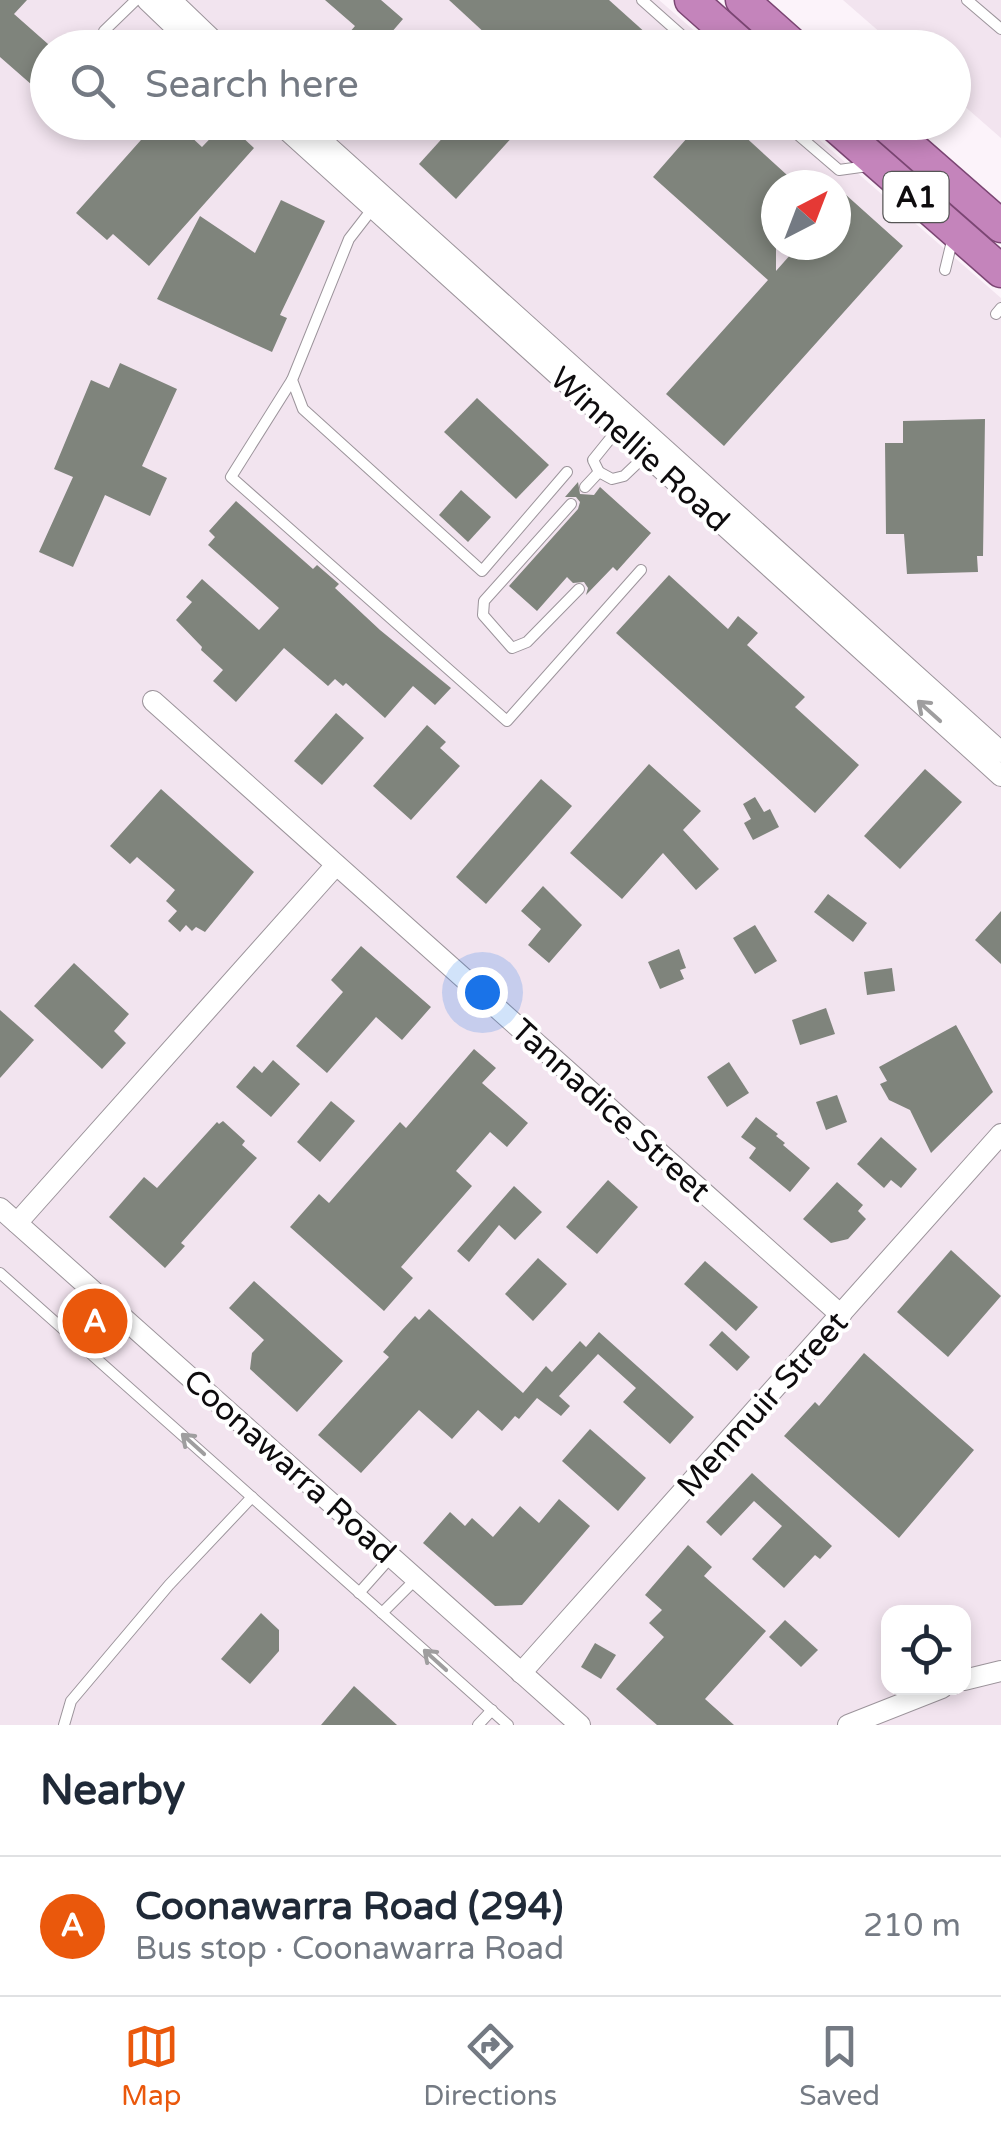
<!DOCTYPE html>
<html lang="en">
<head>
<meta charset="utf-8">
<style>
  :root { --surface:#fff; --page:#f6f6f7; --text:#1f2937; --muted:#747a83; --line:#e0e1e3; --accent:#ea580c }
  body { margin:0; font-family:"Varela Round",sans-serif; background:var(--page); color:var(--text) }
  .controls { position:absolute; right:30px; bottom:30px; display:grid; overflow:hidden; border-radius:20px; box-shadow:0 5px 15px #0003 }
  .controls button { width:90px; height:90px; display:grid; place-items:center; padding:0; border:0; border-bottom:2px solid var(--line); background:var(--surface); color:var(--text); font:50px sans-serif }
  .compass { position:absolute; left:761px; top:170px; width:90px; height:90px; border-radius:50%; background:var(--surface); box-shadow:0 5px 15px #0003; rotate:42deg }
  .you { position:absolute; left:482px; top:992px; width:35px; height:35px; margin:-25px; border:8px solid #fff; border-radius:50%; background:#1a73e8; box-shadow:0 0 0 15px #1a73e833 }
  .badge { display:grid; place-items:center; width:65px; height:65px; border-radius:50%; background:var(--accent); color:#fff; font-size:32px; font-weight:700 }
  .pin { position:absolute; translate:-50% -50%; border:5px solid #fff; box-shadow:0 2px 10px #0006 }
  .list { margin:0; padding:0; list-style:none }
  h2 { display:flex; justify-content:space-between; align-items:center; height:130px; margin:0; padding:0 40px; font-size:42px }
  h2 small { font-size:32px; font-weight:400; color:var(--muted) }
  .list li { display:grid; grid-template-columns:65px 1fr auto; gap:30px; align-items:center; box-sizing:border-box; height:140px; padding:0 40px; border-top:2px solid var(--line) }
  .list b { display:block; font-size:38px; white-space:nowrap }
  .list p { margin:0; font-size:32px; white-space:nowrap; color:var(--muted) }
  .list em { font-size:32px; font-style:normal; color:var(--muted) }
  .icon { flex:none; width:55px; height:55px; fill:none; stroke:currentColor; stroke-width:2; stroke-linecap:round; stroke-linejoin:round }
  .map { position:relative; flex:none; width:1001px; height:1725px; overflow:hidden }
  .search { position:absolute; background:var(--surface); box-shadow:0 5px 15px #0003; left:30px; right:30px; top:30px; height:110px; display:flex; align-items:center; gap:25px; box-sizing:border-box; padding:0 35px; border-radius:55px; color:var(--muted); font-size:38px }
  .sheet { height:270px; background:var(--surface) }
  nav { display:flex; justify-content:space-around; align-items:center; box-sizing:border-box; height:140px; border-top:2px solid var(--line); background:var(--surface); font-size:28px; color:var(--muted) }
  nav a { display:grid; justify-items:center; gap:5px }
  nav .on { color:var(--accent) }
  .map>svg:first-child { display:block }
</style>
</head>
<body>
<div class="map">
<svg width="1001" height="1725" viewBox="0 0 1001 1725">
  <rect width="100%" height="100%" fill="#fcf3fa"/>
  <g fill="#f2e4ef" fill-rule="evenodd">
    <path d="M0,0H659L713,47L48,48V122L800,123L1001,298V1725H0ZM776,185H836V245H776ZM888,1612H964V1688H888Z"/>
    <polygon points="843,0 1001,0 1001,138 954,97 954,48 897,47"/>
  </g>
  <g fill="#7f847c">
    <polygon points="0,0 27,0 14,14 48,44 48,99 0,57"/>
    <polygon points="325,0 381,0 403,19 378,48 352,48 343,40 355,26"/>
    <polygon points="449,0 609,0 648,35 637,48 501,48"/>
    <polygon points="157,122 175,122 202,147 226,122 254,148 149,266 113,234 107,240 76,213"/>
    <polygon points="457,122 526,122 456,199 419,164"/>
    <polygon points="701,122 729,122 798,185 776,185 776,271 799,245 836,245 836,204 845,194 903,246 724,446 666,394 768,280 653,177"/>
    <polygon points="281,200 325,221 280,315 287,318 272,352 157,299 200,216 255,253"/>
    <polygon points="120,363 177,389 142,466 167,478 150,516 105,495 73,567 39,552 73,477 54,469 91,380 109,388"/>
    <polygon points="477,398 549,465 516,499 444,432"/>
    <polygon points="985,419 983,556 977,556 978,572 907,574 904,534 886,534 885,443 903,443 903,421"/>
    <polygon points="578,482 580,494 594,495 600,487 651,533 617,571 613,567 586,595 588,588 584,582 573,583 567,577 537,611 509,586 578,509 580,502 576,497 565,497"/>
    <polygon points="461,490 491,517 468,542 439,515"/>
    <polygon points="236,501 313,569 317,565 339,584 335,588 380,630 451,688 435,705 413,686 385,718 346,683 343,686 335,679 328,686 284,648 236,702 213,681 223,670 201,650 202,647 176,620 192,602 186,597 202,579 259,630 279,608 208,545 215,537 209,531"/>
    <polygon points="669,575 728,629 738,616 758,633 747,645 805,697 795,707 859,765 815,813 616,633"/>
    <polygon points="336,713 364,738 322,785 294,761"/>
    <polygon points="427,725 446,742 440,748 460,766 411,820 373,786"/>
    <polygon points="649,764 701,811 683,830 719,869 696,890 663,853 622,899 570,853"/>
    <polygon points="925,769 962,802 900,869 864,836"/>
    <polygon points="541,779 572,806 486,904 456,877"/>
    <polygon points="161,789 254,872 205,932 196,927 192,931 186,925 180,932 168,921 177,911 166,901 175,890 137,857 130,864 110,846"/>
    <polygon points="755,797 764,812 770,809 779,827 753,840 744,823 751,819 743,804"/>
    <polygon points="543,886 582,925 549,963 528,945 541,929 521,911"/>
    <polygon points="828,894 867,923 853,942 814,912"/>
    <polygon points="1001,911 1001,964 975,940"/>
    <polygon points="755,925 777,961 755,974 733,938"/>
    <polygon points="361,946 431,1007 402,1040 376,1017 327,1073 296,1046 343,992 331,980"/>
    <polygon points="679,949 686,968 680,970 684,979 660,989 648,962"/>
    <polygon points="74,963 129,1014 114,1031 126,1043 102,1069 34,1006"/>
    <polygon points="892,968 895,991 867,995 864,972"/>
    <polygon points="826,1008 835,1034 800,1045 792,1020"/>
    <polygon points="0,1010 34,1040 0,1078"/>
    <polygon points="956,1025 993,1092 931,1153 910,1110 889,1100 880,1084 887,1081 879,1067"/>
    <polygon points="474,1049 496,1068 482,1083 528,1123 507,1147 490,1132 456,1171 472,1186 401,1267 413,1278 384,1311 290,1227 319,1194 329,1203 400,1122 406,1128"/>
    <polygon points="273,1060 300,1084 271,1117 236,1087 254,1066 262,1073"/>
    <polygon points="729,1062 749,1093 727,1107 707,1077"/>
    <polygon points="837,1095 847,1122 826,1130 816,1102"/>
    <polygon points="331,1101 355,1121 320,1162 297,1142"/>
    <polygon points="756,1117 778,1134 776,1136 785,1143 783,1145 810,1168 790,1192 749,1158 756,1148 741,1137"/>
    <polygon points="223,1121 245,1141 242,1145 257,1158 181,1243 185,1246 165,1268 109,1217 144,1177 157,1188 217,1122 219,1124"/>
    <polygon points="881,1137 917,1169 901,1188 891,1180 884,1188 857,1164"/>
    <polygon points="608,1180 638,1207 597,1254 566,1227"/>
    <polygon points="837,1182 863,1205 858,1211 866,1219 848,1239 831,1243 803,1219"/>
    <polygon points="514,1186 542,1212 515,1240 499,1225 469,1262 457,1251"/>
    <polygon points="951,1250 1001,1296 948,1357 897,1312"/>
    <polygon points="538,1258 567,1284 533,1321 505,1294"/>
    <polygon points="705,1261 758,1307 736,1331 684,1284"/>
    <polygon points="254,1281 343,1361 297,1412 250,1369 252,1353 264,1340 229,1308"/>
    <polygon points="429,1309 523,1393 546,1366 552,1372 580,1341 586,1347 599,1332 694,1417 670,1444 623,1402 636,1388 598,1354 559,1396 570,1406 561,1416 537,1398 519,1419 515,1416 502,1431 478,1410 452,1439 419,1410 361,1473 318,1435 389,1357 383,1352 402,1330 415,1316 419,1320"/>
    <polygon points="722,1331 750,1357 737,1371 709,1345"/>
    <polygon points="864,1353 974,1450 899,1538 784,1436 815,1402 819,1406"/>
    <polygon points="590,1429 646,1478 618,1511 562,1461"/>
    <polygon points="752,1473 832,1546 820,1559 815,1555 784,1588 752,1559 782,1526 754,1501 721,1536 706,1522"/>
    <polygon points="559,1499 590,1526 522,1605 495,1606 423,1543 450,1512 465,1526 472,1518 493,1537 520,1506 539,1523"/>
    <polygon points="688,1545 712,1567 704,1576 766,1631 705,1699 734,1725 657,1725 616,1689 664,1637 649,1623 662,1610 645,1595"/>
    <polygon points="261,1613 279,1630 279,1651 250,1684 221,1659"/>
    <polygon points="785,1620 818,1650 801,1667 769,1637"/>
    <polygon points="595,1643 616,1655 601,1679 581,1667"/>
    <polygon points="354,1686 397,1725 321,1725"/>
  </g>
  <g fill="none" stroke-linecap="round" stroke-linejoin="round">
    <defs>
      <g id="service">
        <polyline points="642,0 696,48"/>
        <polyline points="967,0 1001,29"/>
        <polyline points="104,31 136,0"/>
        <polyline points="783,122 839,170 868,166"/>
        <polyline points="373,208 349,239 292,380 303,409 482,571 567,472"/>
        <polyline points="945,270 953,237"/>
        <polyline points="996,314 1001,308"/>
        <polyline points="292,380 231,477 507,721 641,570"/>
        <polyline points="599,472 593,460 618,429"/>
        <polyline points="585,487 599,472 612,479 624,476 646,455"/>
        <polyline points="571,504 484,601 483,615 512,648 527,642 579,589"/>
        <polyline points="0,1273 508,1725"/>
        <polyline points="359,1593 391,1557"/>
        <polyline points="382,1613 416,1579"/>
        <polyline points="64,1725 71,1701 169,1585 252,1497"/>
        <polyline points="478,1725 492,1710"/>
      </g>
      <g id="minor">
        <polyline points="147,0 197,48"/>
        <polyline points="171,0 221,48"/>
        <polyline points="278,122 1001,776"/>
        <polyline points="301,122 1001,752"/>
        <polyline points="153,701 841,1315"/>
        <polyline points="0,1208 580,1725"/>
        <polyline points="17,1223 336,865"/>
        <polyline points="521,1673 1001,1134"/>
        <polyline points="964,1680 1001,1671"/>
        <polyline points="848,1725 942,1688"/>
      </g>
      <g id="trunk">
        <polyline points="691,0 745,48"/>
        <polyline points="742,0 796,48"/>
        <polyline points="831,122 1001,271"/>
        <polyline points="882,122 1001,226"/>
      </g>
    </defs>
    <use href="#service" stroke="#9c949b" stroke-width="12"/>
    <use href="#minor" stroke="#9c949b" stroke-width="22"/>
    <use href="#trunk" stroke="#7b4673" stroke-width="35"/>
    <use href="#service" stroke="#fff" stroke-width="10"/>
    <use href="#minor" stroke="#fff" stroke-width="20"/>
    <use href="#trunk" stroke="#c484bb" stroke-width="32"/>
  </g>
  <defs><path id="oneway-shaft" d="M-6 0H5M1.5-3L5.5 0L1.5 3" fill="none" stroke-width="1.6" stroke-linecap="round" stroke-linejoin="round" transform="scale(2.5)"/></defs>
  <g stroke="#9f9e9f">
    <use href="#oneway-shaft" transform="translate(929 711) rotate(-138)"/>
    <use href="#oneway-shaft" transform="translate(193 1444) rotate(-138)"/>
    <use href="#oneway-shaft" transform="translate(435 1660) rotate(-138)"/>
  </g>
  <g text-anchor="middle" stroke-width="8" stroke-linejoin="round" paint-order="stroke">
    <rect fill="#fff" stroke="#565556" stroke-width="2.5" x="883.5" y="172" width="65" height="50" rx="8"/>
    <g font-size="30" font-weight="bold" fill="#0e0c0e">
      <text x="916" y="207">A1</text>
    </g>
    <g font-size="32" fill="#0e0c0e" stroke="#fff">
      <text transform="translate(640 449) rotate(42)" y="11">Winnellie Road</text>
      <text transform="translate(611 1110) rotate(42)" y="11">Tannadice Street</text>
      <text transform="translate(762 1404) rotate(-48)" y="11">Menmuir Street</text>
      <text transform="translate(290 1466) rotate(42)" y="11">Coonawarra Road</text>
    </g>
  </g>
</svg>
<div class="controls">
<button><svg class="icon" aria-label="locate" viewBox="0 0 24 24"><circle cx="12" cy="12" r="6"/><path d="M12 2v4M12 18v4M2 12h4M18 12h4"/></svg></button>
</div>
<svg class="compass" viewBox="-18 -18 36 36"><path d="M0-13l5 13h-10z" fill="#e53935"/><path d="M0 13l5-13h-10z" fill="#747a83"/></svg>
<div class="you"></div>
<div class="pin badge" style="left:95px;top:1321px">A</div>
<div class="search"><svg class="icon" aria-label="search" viewBox="0 0 24 24"><circle cx="10" cy="10" r="6"/><path d="M15 15l6 6"/></svg>Search here</div>
</div>
<section class="sheet">
<h2>Nearby<small></small></h2>
<ul class="list">
<li><span class="badge">A</span><div><b>Coonawarra Road (294)</b><p>Bus stop · Coonawarra Road</p></div><em>210 m</em></li>
</ul>
</section>
<nav>
<a class="on"><svg class="icon" aria-label="map" viewBox="0 0 24 24"><path d="M3 6l6-2 6 2 6-2v14l-6 2-6-2-6 2zM9 4v14M15 6v14"/></svg>Map</a>
<a><svg class="icon" aria-label="directions" viewBox="0 0 24 24"><path d="M12 3l9 9-9 9-9-9zM9 14v-3h6M13 9l2 2-2 2"/></svg>Directions</a>
<a><svg class="icon" aria-label="saved" viewBox="0 0 24 24"><path d="M7 4h10v16l-5-4-5 4z"/></svg>Saved</a>
</nav>
</body>
</html>
